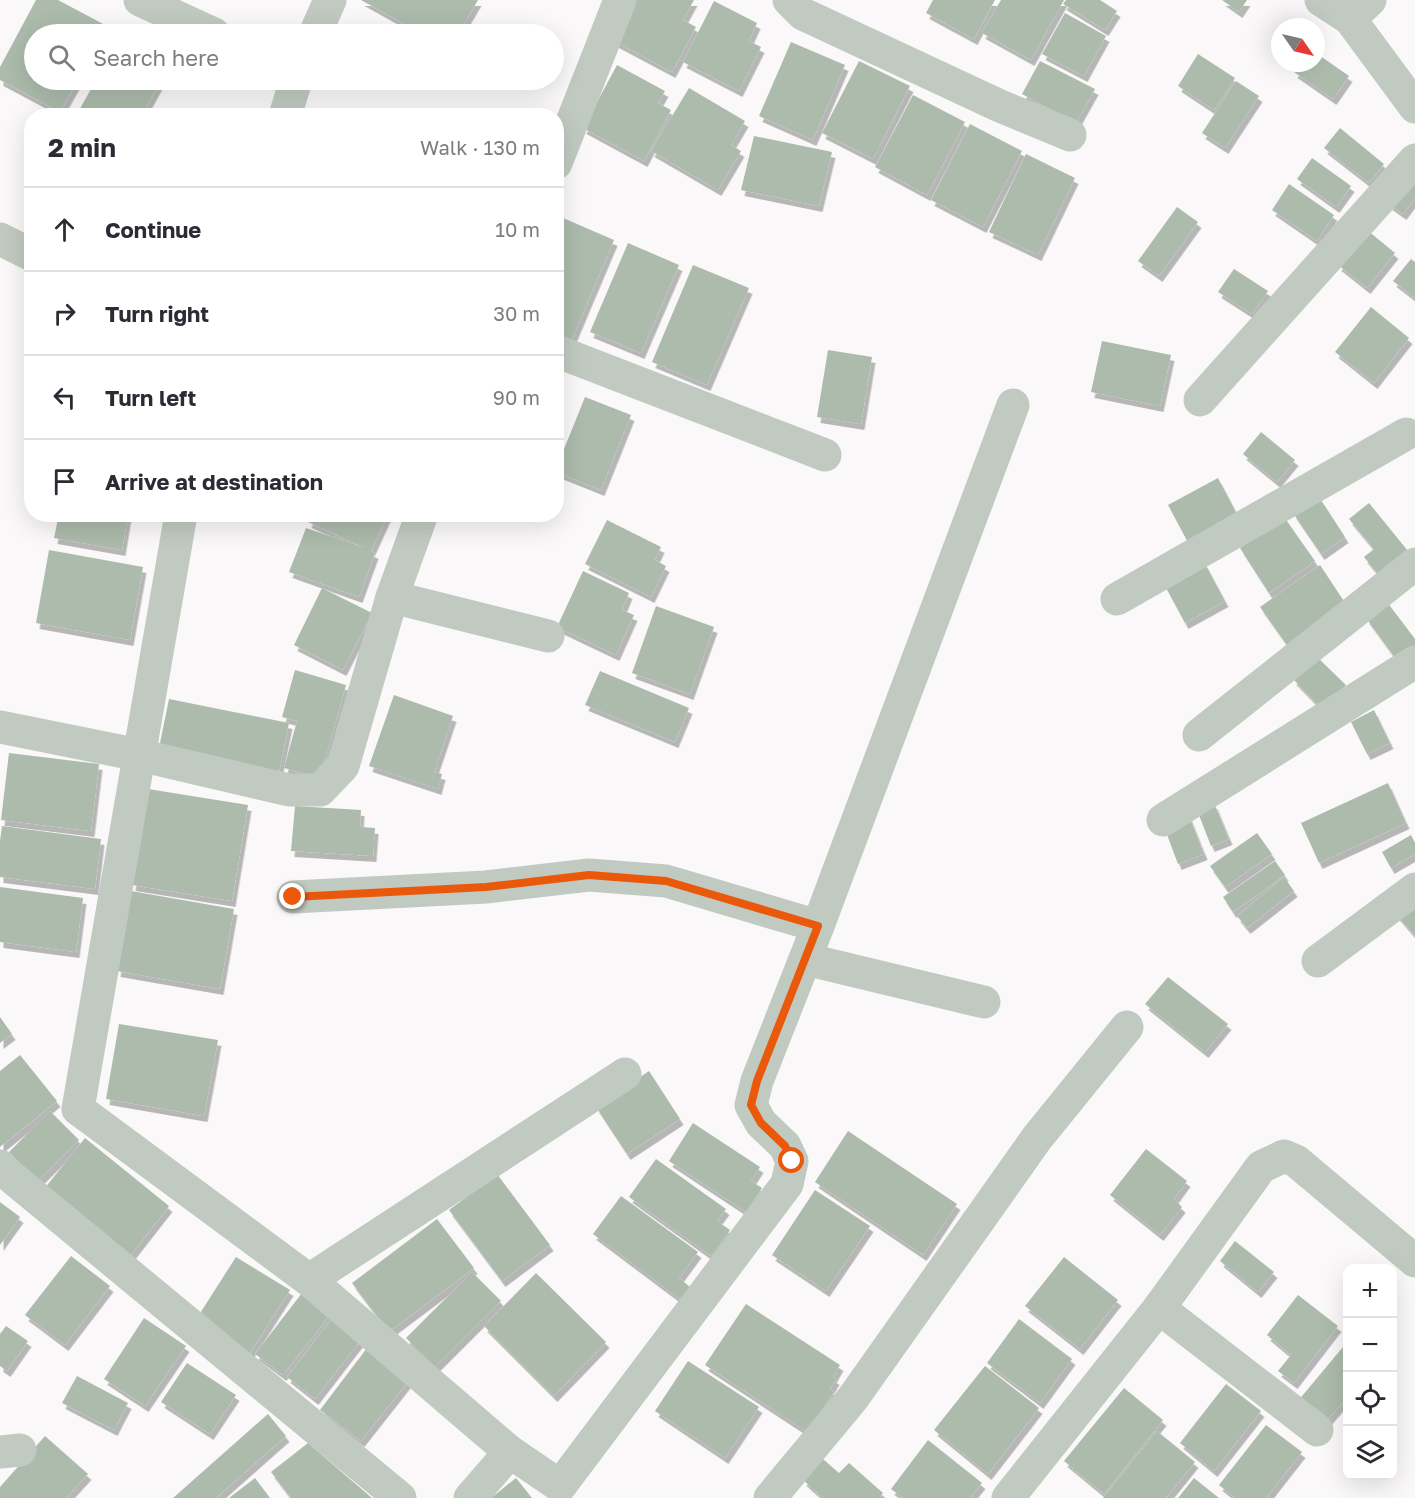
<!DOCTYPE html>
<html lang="en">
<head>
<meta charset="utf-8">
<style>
  :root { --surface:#fff; --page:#f7f7f7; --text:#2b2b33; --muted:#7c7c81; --line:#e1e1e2 }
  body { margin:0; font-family:"Golos Text",sans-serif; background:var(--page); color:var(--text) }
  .controls { position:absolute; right:18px; bottom:18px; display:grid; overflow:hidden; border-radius:12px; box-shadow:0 6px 24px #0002 }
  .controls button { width:54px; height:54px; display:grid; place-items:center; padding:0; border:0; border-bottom:2px solid var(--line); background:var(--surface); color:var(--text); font:30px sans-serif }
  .compass { position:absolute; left:1271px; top:18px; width:54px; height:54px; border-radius:50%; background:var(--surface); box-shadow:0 6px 24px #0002; rotate:124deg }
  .stop { position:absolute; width:18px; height:18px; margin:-14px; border:4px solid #ea580c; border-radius:50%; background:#fff }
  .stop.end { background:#ea580c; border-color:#fff; box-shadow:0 2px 6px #0008 }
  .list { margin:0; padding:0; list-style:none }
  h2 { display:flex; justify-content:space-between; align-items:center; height:78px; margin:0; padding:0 24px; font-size:26px }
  h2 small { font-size:20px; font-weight:400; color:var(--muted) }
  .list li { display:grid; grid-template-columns:39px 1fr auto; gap:18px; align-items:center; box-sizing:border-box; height:84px; padding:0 24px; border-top:2px solid var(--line) }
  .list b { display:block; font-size:22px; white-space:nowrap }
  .list em { font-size:20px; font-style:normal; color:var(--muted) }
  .icon { flex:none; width:33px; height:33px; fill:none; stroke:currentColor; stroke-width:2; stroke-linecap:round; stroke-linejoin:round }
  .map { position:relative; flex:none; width:1415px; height:1498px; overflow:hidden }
  .search { position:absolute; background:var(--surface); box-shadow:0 6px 24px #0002; left:24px; top:24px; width:540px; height:66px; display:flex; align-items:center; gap:15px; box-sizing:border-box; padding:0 21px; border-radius:33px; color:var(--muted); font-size:22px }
  .panel { position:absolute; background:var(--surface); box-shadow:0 6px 24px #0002; left:24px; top:108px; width:540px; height:414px; border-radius:24px }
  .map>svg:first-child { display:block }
</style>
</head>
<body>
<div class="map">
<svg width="1415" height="1498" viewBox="0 0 1415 1498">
  <defs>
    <filter id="shadow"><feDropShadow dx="3.5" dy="6" stdDeviation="0" flood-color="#0004"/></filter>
  </defs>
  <rect width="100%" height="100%" fill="#faf8f9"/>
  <g fill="#acbbac" filter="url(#shadow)">
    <polygon points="36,0 58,0 107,26 102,34 34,34 34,80 78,80 60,112 0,80 0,67"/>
    <polygon points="361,0 478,0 458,34 422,34"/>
    <polygon points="628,0 694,0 683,20 696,27 672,72 608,38"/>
    <polygon points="933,0 995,0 974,39 926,13"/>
    <polygon points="1001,0 1064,0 1031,60 982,33"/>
    <polygon points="1066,0 1100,0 1117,11 1105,30 1063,4"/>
    <polygon points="1222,0 1247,0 1239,12"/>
    <polygon points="714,1 757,23 749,41 761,47 739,91 683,62"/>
    <polygon points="1065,13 1106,36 1084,76 1042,54"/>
    <polygon points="126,27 139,34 122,34"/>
    <polygon points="791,42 845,65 813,140 759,116"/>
    <polygon points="1316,53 1349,76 1333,99 1294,72 1301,63 1316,63"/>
    <polygon points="1198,54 1235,78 1214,110 1178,86"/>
    <polygon points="859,61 910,86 873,159 822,133"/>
    <polygon points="1040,61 1095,89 1076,123 1022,94"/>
    <polygon points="617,65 665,91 658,103 671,110 644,161 583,128"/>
    <polygon points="96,80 161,80 141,116 80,116 77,114"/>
    <polygon points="1236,81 1259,96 1225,148 1202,133"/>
    <polygon points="689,88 745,121 731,145 741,151 718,190 651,151"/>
    <polygon points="913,95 965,122 927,195 875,167"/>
    <polygon points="970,124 1022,151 983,227 931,200"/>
    <polygon points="1340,128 1384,164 1369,183 1324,148"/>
    <polygon points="754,136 832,152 819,206 741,190"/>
    <polygon points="1026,154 1075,178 1038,255 989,232"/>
    <polygon points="1312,158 1351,186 1336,207 1297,179"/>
    <polygon points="1415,167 1415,198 1403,214 1389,204"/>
    <polygon points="1289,184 1334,215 1317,241 1272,210"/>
    <polygon points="1177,207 1198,222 1159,276 1138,261"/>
    <polygon points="563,218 614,240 570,344 556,338 556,234"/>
    <polygon points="1367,230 1395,253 1367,288 1338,265"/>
    <polygon points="628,243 679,265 641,353 590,332"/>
    <polygon points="1411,259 1415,262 1415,298 1393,281"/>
    <polygon points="693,265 749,288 707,385 652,362"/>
    <polygon points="1234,269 1268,291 1252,314 1218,292"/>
    <polygon points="1371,307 1409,338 1374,383 1335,352"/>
    <polygon points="1102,341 1171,355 1160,406 1091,392"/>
    <polygon points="828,350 872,357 861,424 817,417"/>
    <polygon points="585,397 631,415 601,490 556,472 556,469"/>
    <polygon points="1261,432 1295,460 1277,482 1243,454"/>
    <polygon points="1218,478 1240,520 1190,546 1168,505"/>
    <polygon points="1319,497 1345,537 1321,554 1293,513"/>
    <polygon points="1369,503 1412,556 1383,580 1364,557 1374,549 1349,519"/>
    <polygon points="59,514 128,514 122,550 54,538"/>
    <polygon points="311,514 388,514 371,551 375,553 359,597 289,572 306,528 365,548 308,522"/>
    <polygon points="1284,517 1315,561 1269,593 1240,548"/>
    <polygon points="607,520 661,547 655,560 666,566 651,597 585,564"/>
    <polygon points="49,550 143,567 130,640 36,623"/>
    <polygon points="1204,562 1225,601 1185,623 1164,584"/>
    <polygon points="1320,565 1349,609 1290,649 1260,607"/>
    <polygon points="583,571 629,593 622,610 634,615 616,655 557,627"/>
    <polygon points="322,588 372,613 343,670 294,645"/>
    <polygon points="1387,602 1415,639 1415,645 1396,659 1366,618"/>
    <polygon points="656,606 714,627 690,694 632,673"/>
    <polygon points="1316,656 1346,685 1322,709 1293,679"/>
    <polygon points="295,670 346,685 320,778 284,768 297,721 282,717"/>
    <polygon points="600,671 689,708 675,742 585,705"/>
    <polygon points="394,695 453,716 434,772 442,774 438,789 369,766"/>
    <polygon points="169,699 289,723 279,772 159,748"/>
    <polygon points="1374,710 1390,743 1367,754 1351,722"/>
    <polygon points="9,753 99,764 91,831 1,820"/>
    <polygon points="1388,783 1406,823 1319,863 1301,823"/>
    <polygon points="148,789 248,805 232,901 132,885"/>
    <polygon points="1214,803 1229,839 1211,846 1197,810"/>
    <polygon points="295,806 361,810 360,827 375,828 373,856 291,851"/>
    <polygon points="1188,814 1204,854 1178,864 1163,824"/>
    <polygon points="2,826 101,839 95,889 0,877 0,841"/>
    <polygon points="1257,833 1272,854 1225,887 1210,866"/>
    <polygon points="1411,835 1415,843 1415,854 1391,868 1382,852"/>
    <polygon points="1275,861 1285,875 1233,912 1223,897"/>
    <polygon points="1284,877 1294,891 1247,928 1237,916"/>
    <polygon points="0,887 83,898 76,952 0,942"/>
    <polygon points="131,891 234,909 220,989 117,971"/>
    <polygon points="1415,896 1415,936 1395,913"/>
    <polygon points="1168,977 1228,1024 1205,1052 1145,1004"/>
    <polygon points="0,1017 12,1034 0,1043"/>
    <polygon points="119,1024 218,1040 204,1116 106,1099"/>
    <polygon points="20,1055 57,1101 0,1147 0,1071"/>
    <polygon points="649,1071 680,1119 627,1154 596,1107"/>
    <polygon points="50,1111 79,1140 38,1181 9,1152"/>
    <polygon points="693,1123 760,1167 751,1181 762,1188 746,1212 669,1161"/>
    <polygon points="848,1131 957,1204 923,1255 815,1182"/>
    <polygon points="85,1138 169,1206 126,1261 40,1194"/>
    <polygon points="1146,1149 1187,1181 1174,1199 1182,1207 1160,1235 1110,1195"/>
    <polygon points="656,1159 726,1209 717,1221 730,1230 711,1256 629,1197"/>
    <polygon points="497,1174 550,1245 502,1281 449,1210"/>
    <polygon points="815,1190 870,1226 826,1291 772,1255"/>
    <polygon points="621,1196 698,1252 679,1278 690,1287 681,1300 593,1234"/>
    <polygon points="0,1202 20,1217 0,1245"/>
    <polygon points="437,1219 474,1268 389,1332 352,1283"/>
    <polygon points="1235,1241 1274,1272 1258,1292 1220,1261"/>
    <polygon points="71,1256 110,1286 65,1345 25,1315"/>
    <polygon points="236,1257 290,1290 250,1353 197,1318"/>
    <polygon points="1064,1257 1118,1300 1080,1349 1025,1306"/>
    <polygon points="472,1272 501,1301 435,1367 406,1338"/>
    <polygon points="536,1273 606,1342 554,1396 484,1326"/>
    <polygon points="302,1293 330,1315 283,1375 255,1354"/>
    <polygon points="1298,1295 1338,1326 1294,1383 1278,1371 1291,1355 1267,1335"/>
    <polygon points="746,1304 840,1365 833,1377 836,1379 830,1389 834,1392 807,1432 705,1365"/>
    <polygon points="334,1316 362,1338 315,1399 287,1377"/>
    <polygon points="144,1318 186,1346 145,1406 104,1379"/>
    <polygon points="1019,1319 1072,1359 1040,1403 987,1363"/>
    <polygon points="6,1326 28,1341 7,1371 0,1366 0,1334"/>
    <polygon points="1348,1341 1348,1396 1324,1424 1297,1402"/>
    <polygon points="367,1348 409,1380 361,1441 320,1410"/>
    <polygon points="688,1361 759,1407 725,1458 655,1411"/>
    <polygon points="187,1363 236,1395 210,1434 161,1402"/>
    <polygon points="985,1366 1039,1408 988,1474 934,1430"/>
    <polygon points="77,1376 128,1403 114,1430 62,1403"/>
    <polygon points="1226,1384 1261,1411 1214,1471 1180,1443"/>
    <polygon points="1124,1388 1163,1420 1104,1494 1064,1461"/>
    <polygon points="268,1414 286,1436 216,1498 173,1498"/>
    <polygon points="1266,1425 1302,1452 1266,1498 1235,1498 1219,1485"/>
    <polygon points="1157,1431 1195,1462 1166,1498 1103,1498"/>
    <polygon points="45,1436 88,1474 66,1498 0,1498 0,1487"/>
    <polygon points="928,1440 982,1483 970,1498 903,1498 891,1489"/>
    <polygon points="308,1443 372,1498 291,1498 271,1472"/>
    <polygon points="823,1459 839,1473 849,1463 883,1493 879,1498 823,1498 803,1480"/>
    <polygon points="255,1478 270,1498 229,1498"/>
    <polygon points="516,1478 532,1498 491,1498"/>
    <polygon points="1194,1478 1219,1498 1178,1498"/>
  </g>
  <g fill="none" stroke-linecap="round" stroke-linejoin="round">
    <g stroke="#c1cac1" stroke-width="33">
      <polyline points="140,0 214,34"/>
      <polyline points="789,0 803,14 1000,106 1070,135"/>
      <polyline points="1321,0 1350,19 1415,107"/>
      <polyline points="1350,19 1370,0"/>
      <polyline points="315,34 330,0"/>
      <polyline points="285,116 296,80"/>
      <polyline points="556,163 620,0"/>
      <polyline points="0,239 32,255"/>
      <polyline points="556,351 825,455"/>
      <polyline points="1200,400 1415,160"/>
      <polyline points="181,514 78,1109 309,1280 510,1452 560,1486 787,1184 792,1161 785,1146 761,1123 751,1105 757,1081 818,926 1013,405"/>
      <polyline points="392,597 548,636"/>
      <polyline points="1117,599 1406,434"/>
      <polyline points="0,727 139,755 289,790 320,790 343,766 392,597 422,514"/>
      <polyline points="1199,735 1415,564"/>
      <polyline points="1163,820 1415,662"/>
      <polyline points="293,897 486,887 589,875 666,881 818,926"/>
      <polyline points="805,959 984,1002"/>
      <polyline points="1318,961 1415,889"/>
      <polyline points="0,1166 4,1171 400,1498"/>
      <polyline points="309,1280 625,1074"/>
      <polyline points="1159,1308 1261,1167 1284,1156 1296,1161 1415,1261"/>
      <polyline points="0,1452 20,1450"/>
      <polyline points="470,1498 510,1452"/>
      <polyline points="770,1498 853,1398 1037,1138 1127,1027"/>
      <polyline points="1008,1498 1159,1308 1317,1430"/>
    </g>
  </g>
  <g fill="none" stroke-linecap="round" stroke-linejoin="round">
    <polyline stroke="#ea580c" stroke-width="8" points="293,897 486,887 589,875 666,881 818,926 757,1081 751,1105 761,1123 785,1146 792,1161"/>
  </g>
</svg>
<div class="controls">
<button>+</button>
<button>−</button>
<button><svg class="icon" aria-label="locate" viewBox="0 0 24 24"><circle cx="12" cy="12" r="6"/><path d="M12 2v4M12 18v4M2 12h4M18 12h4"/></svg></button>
<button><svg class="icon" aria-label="layers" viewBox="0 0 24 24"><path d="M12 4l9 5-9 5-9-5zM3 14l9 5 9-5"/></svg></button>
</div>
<svg class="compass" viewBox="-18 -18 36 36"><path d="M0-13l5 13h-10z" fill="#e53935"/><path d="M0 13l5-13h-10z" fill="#7c7c81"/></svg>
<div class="stop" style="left:792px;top:1161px"></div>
<div class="stop end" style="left:293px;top:897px"></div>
<div class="search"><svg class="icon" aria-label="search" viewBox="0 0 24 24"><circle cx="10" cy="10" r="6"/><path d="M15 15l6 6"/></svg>Search here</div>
<section class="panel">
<h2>2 min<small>Walk · 130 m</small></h2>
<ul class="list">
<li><svg class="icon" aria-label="ahead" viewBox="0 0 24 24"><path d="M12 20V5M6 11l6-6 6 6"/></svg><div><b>Continue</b></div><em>10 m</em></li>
<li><svg class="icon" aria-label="right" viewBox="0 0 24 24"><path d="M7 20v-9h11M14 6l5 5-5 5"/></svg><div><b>Turn right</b></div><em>30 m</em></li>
<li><svg class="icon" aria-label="left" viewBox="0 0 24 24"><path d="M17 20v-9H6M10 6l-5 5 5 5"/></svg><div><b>Turn left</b></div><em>90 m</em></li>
<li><svg class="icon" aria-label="arrive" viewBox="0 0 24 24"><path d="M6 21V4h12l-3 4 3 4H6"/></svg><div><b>Arrive at destination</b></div></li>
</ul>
</section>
</div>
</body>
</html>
